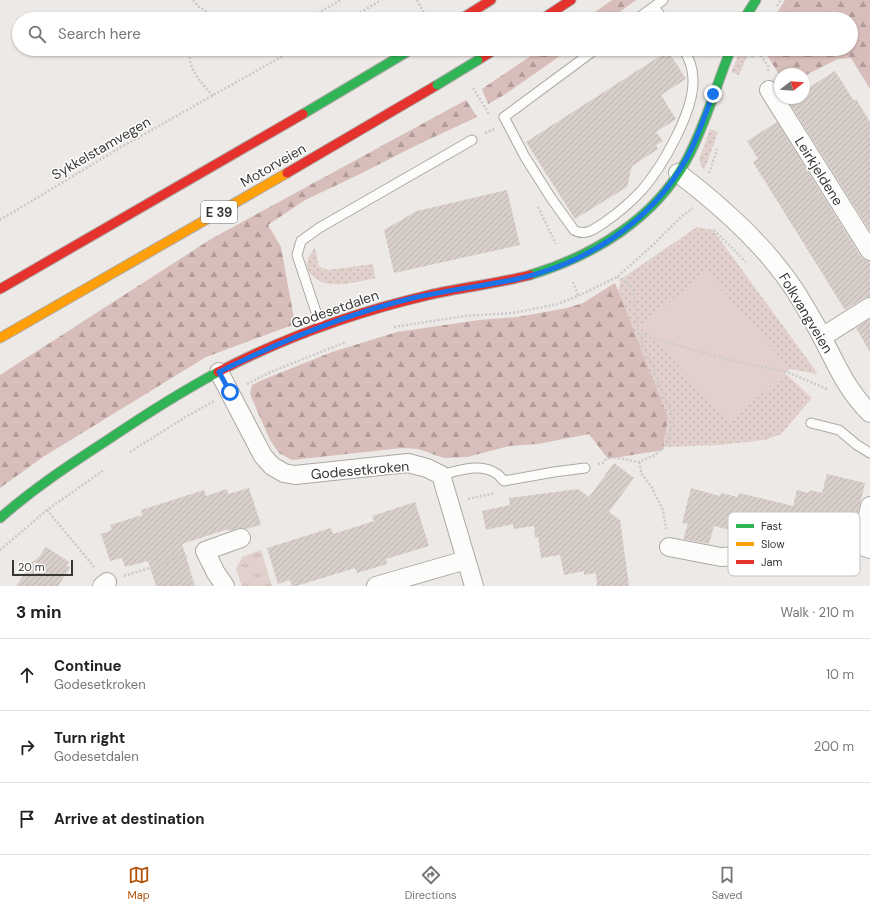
<!DOCTYPE html>
<html lang="en">
<head>
<meta charset="utf-8">
<style>
  :root { --surface:#fff; --page:#f2f2f2; --text:#222; --muted:#767676; --line:#e0e0e0; --accent:#b45309 }
  body { margin:0; font-family:"DM Sans",sans-serif; background:var(--page); color:var(--text) }
  .compass { position:absolute; left:774px; top:68px; width:36px; height:36px; border-radius:50%; background:var(--surface); box-shadow:0 1px 3px #0004; rotate:73deg }
  .scale { position:absolute; left:12px; bottom:10px; width:61px; box-sizing:border-box; padding-left:4px; border:2px solid #393734; border-top:0; font-size:11px; line-height:14px; white-space:nowrap; color:#393734; -webkit-text-stroke:3px #fff; paint-order:stroke }
  .stop { position:absolute; width:12px; height:12px; margin:-9px; border:3px solid #1a73e8; border-radius:50%; background:#fff }
  .stop.end { background:#1a73e8; border-color:#fff; box-shadow:0 1px 4px #0008 }
  .list { margin:0; padding:0; list-style:none }
  h2 { display:flex; justify-content:space-between; align-items:center; height:52px; margin:0; padding:0 16px; font-size:17px }
  h2 small { font-size:13px; font-weight:400; color:var(--muted) }
  .list li { display:grid; grid-template-columns:26px 1fr auto; gap:12px; align-items:center; box-sizing:border-box; height:72px; padding:0 16px; border-top:1px solid var(--line) }
  .list b { display:block; font-size:15px; white-space:nowrap }
  .list p { margin:0; font-size:13px; white-space:nowrap; color:var(--muted) }
  .list em { font-size:13px; font-style:normal; color:var(--muted) }
  .icon { flex:none; width:22px; height:22px; fill:none; stroke:currentColor; stroke-width:2; stroke-linecap:round; stroke-linejoin:round }
  .map { position:relative; flex:none; width:870px; height:586px; overflow:hidden }
  .search { position:absolute; background:var(--surface); box-shadow:0 1px 3px #0004; left:12px; right:12px; top:12px; height:44px; display:flex; align-items:center; gap:10px; box-sizing:border-box; padding:0 14px; border-radius:22px; color:var(--muted); font-size:15px }
  .sheet { height:268px; background:var(--surface) }
  nav { display:flex; justify-content:space-around; align-items:center; box-sizing:border-box; height:56px; border-top:1px solid var(--line); background:var(--surface); font-size:11px; color:var(--muted) }
  nav a { display:grid; justify-items:center; gap:2px }
  nav .on { color:var(--accent) }
  .map>svg:first-child { display:block }
</style>
</head>
<body>
<div class="map">
<svg width="870" height="586" viewBox="0 0 870 586">
  <defs>
    <pattern id="grass-dots" width="8" height="8" patternUnits="userSpaceOnUse"><rect width="8" height="8" fill="#e2d0cd"/><path d="M2 2h.1M6 6h.1" fill="none" stroke="#c3b3b1" stroke-width="1.8" stroke-linecap="round"/></pattern>
    <pattern id="forest-firs" width="22" height="20" patternUnits="userSpaceOnUse"><rect width="22" height="20" fill="#d8beba"/><path d="M5 1l3.5 6h-7zM16 11l3.5 6h-7z" fill="#b09b98"/></pattern>
    <pattern id="park-tufts" width="24" height="20" patternUnits="userSpaceOnUse"><rect width="24" height="20" fill="#e2d0cd"/><path d="M3 7l-1-3M5 7V3M7 7l1-3M15 17l-1-3M17 17v-4M19 17l1-3" fill="none" stroke="#c3b3b1"/></pattern>
    <pattern id="building-hatch" width="6" height="6" patternUnits="userSpaceOnUse"><rect width="6" height="6" fill="#d9cfca"/><path d="M-1 1l2-2M0 6l6-6M5 7l2-2" fill="none" stroke="#bbb2ae"/></pattern>
  </defs>
  <rect width="100%" height="100%" fill="#ede9e6"/>
  <g fill="url(#grass-dots)">
    <polygon points="741,49 750,49 739,75 731,72"/>
    <polygon points="710,129 718,132 704,171 699,160 700,157"/>
    <polygon points="697,227 713,230 818,374 790,369 706,272 728,423 785,373 812,398 781,434 765,440 720,445 664,447 668,417 618,292 621,279"/>
    <path d="M315,248L319,266L327,270L373,264L375,278C356,282 324,292 310,273C303,263 309,256 315,248Z"/>
  </g>
  <g fill="url(#forest-firs)">
    <polygon points="612,0 636,0 610,19 585,19"/>
    <polygon points="785,0 870,0 870,89 851,58 838,59 804,76 804,74 780,74 780,76 763,49 851,49 851,19 773,19"/>
    <polygon points="541,49 570,49 504,95 488,104 482,89"/>
    <polygon points="466,100 477,117 417,145 356,176 305,200 268,225 281,247 295,324 206,357 43,457 0,488 0,375 211,239"/>
    <polygon points="615,283 668,417 663,450 608,459 589,434 538,444 509,446 467,457 444,458 418,449 402,448 292,460 279,453 270,440 250,394 252,385 267,378 332,352 397,332 479,320 518,317 567,308 583,303"/>
  </g>
  <polygon fill="url(#park-tufts)" points="261,550 272,586 242,586 236,569 242,557"/>
  <polygon fill="#e2d0cd" points="706,271 790,369 728,423 643,325"/>
  <g fill="url(#building-hatch)">
    <polygon points="668,51 686,79 661,95 676,119 656,132 663,141 656,145 658,149 632,166 627,187 575,219 526,142"/>
    <polygon points="835,71 854,101 856,99 870,122 870,231 790,104 801,98 804,98 804,96 808,94 805,90"/>
    <polygon points="777,122 861,257 865,260 870,261 870,297 864,298 845,310 753,162 758,159 747,141"/>
    <polygon points="507,190 520,245 394,273 384,230 417,211"/>
    <polygon points="870,319 870,352 856,328"/>
    <polygon points="614,463 634,478 609,512 620,520 629,586 597,586 596,573 584,575 584,571 564,575 560,555 541,558 538,537 535,538 534,526 513,529 513,524 486,530 482,511 510,505 509,498 578,489 589,497"/>
    <polygon points="827,474 865,483 855,525 817,516 813,530 762,518 758,537 714,526 709,544 683,539 688,524 682,523 691,488 720,496 721,493 738,497 739,493 793,506 797,490 809,493 810,490 822,493"/>
    <polygon points="249,488 261,525 246,529 242,528 238,528 229,531 228,529 182,544 195,586 156,586 148,561 125,567 122,558 110,561 101,534 112,530 110,525 142,515 141,510 204,490 206,496 227,489 228,494"/>
    <polygon points="415,502 429,546 386,559 387,564 357,573 355,568 296,586 292,586 290,580 278,584 267,548 331,528 333,534 374,521 372,516"/>
    <polygon points="46,547 69,562 67,565 70,568 58,586 16,586 29,568 29,564 38,558"/>
  </g>
  <g fill="none" stroke-linecap="round" stroke-linejoin="round">
    <defs>
      <g id="lane">
        <polyline points="654,7 663,19"/>
        <polyline points="637,19 663,0"/>
        <path d="M596,49L504,117L525,157L551,198L574,230C585,237 596,228 605,222C618,213 631,202 642,190C662,167 694,112 693,80C693,68 690,59 683,49"/>
        <polyline points="321,327 297,255 301,241 319,228 472,140"/>
        <polyline points="811,423 839,430 857,445 870,453"/>
        <path d="M441,475C458,471 481,462 497,474C499,475 502,479 504,481L554,472L585,468"/>
      </g>
      <g id="street">
        <polyline points="769,90 870,251"/>
        <path d="M678,173C720,205 767,247 796,292C805,307 815,323 823,339C837,366 848,392 870,413"/>
        <polyline points="822,337 870,307"/>
        <polyline points="219,372 263,456 272,466 284,473 295,475 408,463 427,468 441,475 474,586"/>
        <polyline points="862,546 870,506"/>
        <polyline points="669,547 721,557 774,554 826,547 862,546 870,549"/>
        <polyline points="102,586 107,582"/>
        <polyline points="225,586 216,573 205,551 241,538"/>
        <polyline points="376,586 466,560"/>
      </g>
      <g id="fast">
        <polyline points="744,19 756,0"/>
        <polyline points="303,114 412,49"/>
        <path d="M530,275C593,256 655,219 687,159C706,124 716,85 731,49"/>
        <path d="M0,518C33,489 69,465 106,441C143,416 179,393 218,372"/>
      </g>
      <polyline id="slow" points="0,338 287,173"/>
      <g id="jam">
        <polyline points="461,19 491,0"/>
        <polyline points="542,19 571,0"/>
        <polyline points="478,60 496,49"/>
        <polyline points="287,173 437,85"/>
        <polyline points="0,289 303,114"/>
        <path d="M218,372C285,337 356,312 429,295C463,287 497,284 530,275"/>
      </g>
    </defs>
    <use href="#lane" stroke="#aca9a7" stroke-width="11"/>
    <use href="#street" stroke="#aca9a7" stroke-width="20"/>
    <use href="#fast" stroke="#aca9a7" stroke-width="11"/>
    <use href="#slow" stroke="#aca9a7" stroke-width="11"/>
    <use href="#jam" stroke="#aca9a7" stroke-width="11"/>
    <g stroke="#cccac9" stroke-width="2.5" stroke-dasharray="2 2" stroke-linecap="butt">
      <polyline points="193,0 198,6 217,19"/>
      <polyline points="417,0 427,19"/>
      <polyline points="777,6 781,0"/>
      <polyline points="205,19 209,14"/>
      <polyline points="307,19 341,0"/>
      <polyline points="350,19 381,0"/>
      <path d="M190,49C187,69 201,82 213,96"/>
      <polyline points="756,49 768,66 768,72"/>
      <polyline points="752,57 755,49"/>
      <polyline points="473,88 489,114"/>
      <polyline points="485,133 495,129"/>
      <polyline points="709,173 717,149"/>
      <polyline points="538,207 556,244"/>
      <polyline points="0,220 118,149 295,49"/>
      <polyline points="714,230 746,262"/>
      <polyline points="617,277 630,285 634,293 638,333 655,339 726,359 787,372 827,389"/>
      <polyline points="573,282 578,296"/>
      <polyline points="394,327 465,316 513,313 558,304 578,296 617,277 654,244 681,217 693,208"/>
      <polyline points="247,384 273,371 346,342"/>
      <polyline points="130,452 184,418 214,401"/>
      <polyline points="639,462 642,474 651,486 663,510 666,529"/>
      <polyline points="598,464 603,463 608,456 639,462 655,455 668,443 673,417 639,334"/>
      <polyline points="468,499 495,493"/>
      <polyline points="47,510 95,568"/>
      <polyline points="0,550 47,510 104,470"/>
      <polyline points="124,576 188,556"/>
    </g>
    <use href="#lane" stroke="#fcfcfb" stroke-width="9"/>
    <use href="#street" stroke="#fcfcfb" stroke-width="18"/>
    <use href="#fast" stroke="#30b455" stroke-width="9"/>
    <use href="#slow" stroke="#ff9f0a" stroke-width="9"/>
    <use href="#jam" stroke="#e5322d" stroke-width="9"/>
    <defs>
      <polyline id="fast-bridge" points="437,85 478,60"/>
    </defs>
    <use href="#fast-bridge" stroke="#aca9a7" stroke-width="11" stroke-linecap="butt"/>
    <use href="#fast-bridge" stroke="#30b455" stroke-width="9"/>
  </g>
  <g fill="none" stroke-linecap="round" stroke-linejoin="round">
    <path stroke="#1a73e8" stroke-width="5" d="M230,392L219,372C281,341 346,314 413,298C448,290 483,286 517,279C585,264 650,223 685,161C697,141 704,117 713,94"/>
  </g>
  <g text-anchor="middle" stroke-width="3" stroke-linejoin="round" paint-order="stroke">
    <rect fill="#fff" stroke="#747371" stroke-width="1" x="201" y="201" width="36" height="22" rx="3"/>
    <g font-size="13" font-weight="bold" fill="#393734">
      <text x="219" y="217">E 39</text>
    </g>
    <g font-size="14" fill="#393734" stroke="#fff">
      <text transform="translate(101 148) rotate(-30)" y="5">Sykkelstamvegen</text>
      <text transform="translate(273 165) rotate(-30)" y="5">Motorveien</text>
      <text transform="translate(819 171) rotate(58)" y="5">Leirkjeldene</text>
      <text transform="translate(335 309) rotate(-19)" y="5">Godesetdalen</text>
      <text transform="translate(806 313) rotate(59)" y="5">Folkvangveien</text>
      <text transform="translate(360 470) rotate(-5)" y="5">Godesetkroken</text>
    </g>
  </g>
  <rect x="728" y="512" width="132" height="64" rx="6" fill="#fff" stroke="#c4c3c2" stroke-width="1"/>
  <rect x="736" y="524" width="18" height="4" fill="#30b455"/>
  <rect x="736" y="542" width="18" height="4" fill="#ff9f0a"/>
  <rect x="736" y="560" width="18" height="4" fill="#e5322d"/>
  <g font-size="11" fill="#393734">
    <text x="761" y="530">Fast</text>
    <text x="761" y="548">Slow</text>
    <text x="761" y="566">Jam</text>
  </g>
</svg>
<svg class="compass" viewBox="-18 -18 36 36"><path d="M0-13l5 13h-10z" fill="#e53935"/><path d="M0 13l5-13h-10z" fill="#767676"/></svg>
<div class="scale">20 m</div>
<div class="stop" style="left:230px;top:392px"></div>
<div class="stop end" style="left:713px;top:94px"></div>
<div class="search"><svg class="icon" aria-label="search" viewBox="0 0 24 24"><circle cx="10" cy="10" r="6"/><path d="M15 15l6 6"/></svg>Search here</div>
</div>
<section class="sheet">
<h2>3 min<small>Walk · 210 m</small></h2>
<ul class="list">
<li><svg class="icon" aria-label="ahead" viewBox="0 0 24 24"><path d="M12 20V5M6 11l6-6 6 6"/></svg><div><b>Continue</b><p>Godesetkroken</p></div><em>10 m</em></li>
<li><svg class="icon" aria-label="right" viewBox="0 0 24 24"><path d="M7 20v-9h11M14 6l5 5-5 5"/></svg><div><b>Turn right</b><p>Godesetdalen</p></div><em>200 m</em></li>
<li><svg class="icon" aria-label="arrive" viewBox="0 0 24 24"><path d="M6 21V4h12l-3 4 3 4H6"/></svg><div><b>Arrive at destination</b></div></li>
</ul>
</section>
<nav>
<a class="on"><svg class="icon" aria-label="map" viewBox="0 0 24 24"><path d="M3 6l6-2 6 2 6-2v14l-6 2-6-2-6 2zM9 4v14M15 6v14"/></svg>Map</a>
<a><svg class="icon" aria-label="directions" viewBox="0 0 24 24"><path d="M12 3l9 9-9 9-9-9zM9 14v-3h6M13 9l2 2-2 2"/></svg>Directions</a>
<a><svg class="icon" aria-label="saved" viewBox="0 0 24 24"><path d="M7 4h10v16l-5-4-5 4z"/></svg>Saved</a>
</nav>
</body>
</html>
